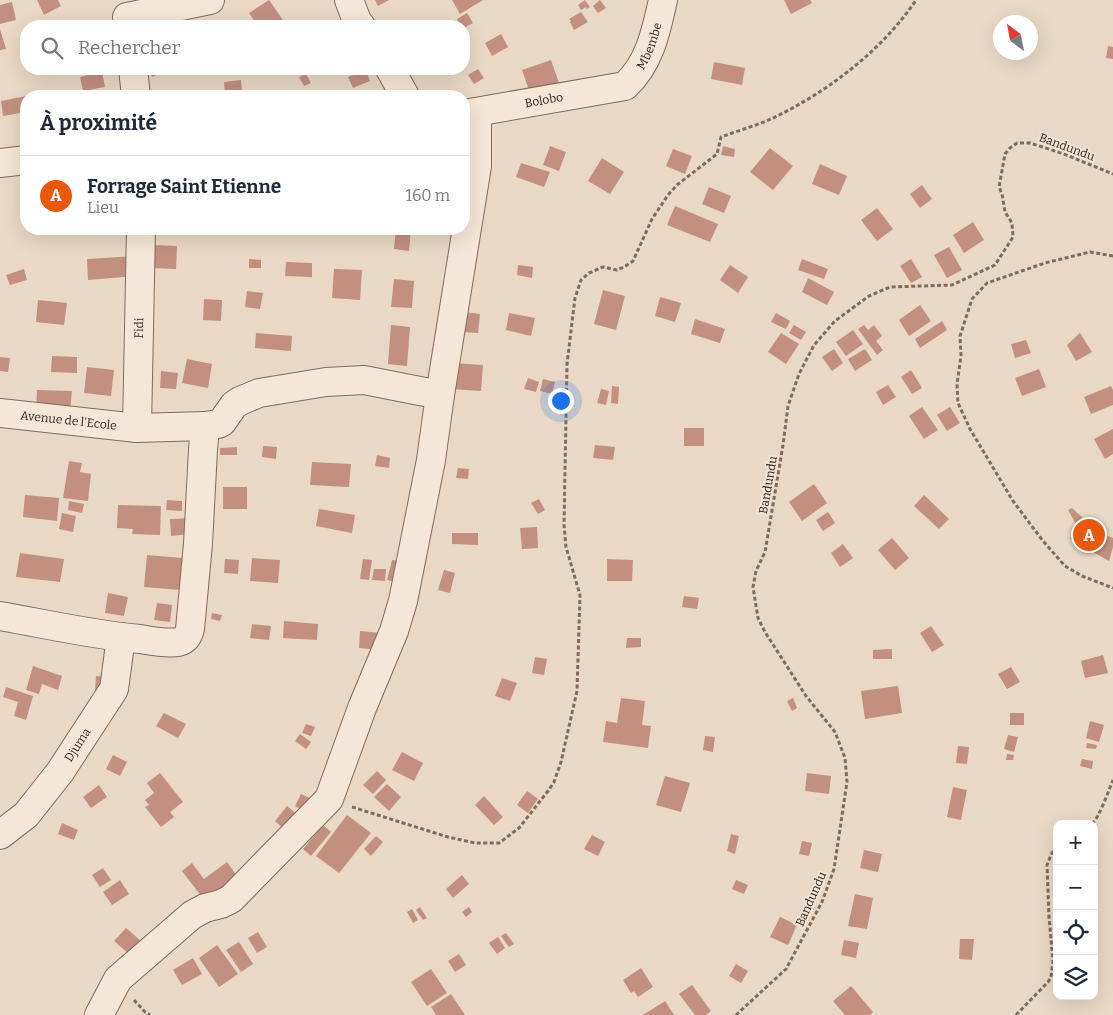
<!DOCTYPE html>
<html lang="fr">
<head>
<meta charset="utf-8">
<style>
  :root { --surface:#fff; --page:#f6f6f7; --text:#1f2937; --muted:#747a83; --line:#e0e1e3; --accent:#ea580c }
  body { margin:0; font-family:Bitter,serif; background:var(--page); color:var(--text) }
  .controls { position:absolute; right:15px; bottom:15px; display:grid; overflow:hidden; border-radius:10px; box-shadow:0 5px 20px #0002 }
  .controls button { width:45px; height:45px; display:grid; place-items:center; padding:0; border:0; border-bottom:1px solid var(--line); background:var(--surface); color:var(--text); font:25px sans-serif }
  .compass { position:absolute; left:993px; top:15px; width:45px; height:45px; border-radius:50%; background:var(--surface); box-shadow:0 5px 20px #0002; rotate:328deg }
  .you { position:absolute; left:560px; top:400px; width:18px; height:18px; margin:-12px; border:4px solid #fff; border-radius:50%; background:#1a73e8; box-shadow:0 0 0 8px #1a73e833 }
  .badge { display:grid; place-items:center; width:32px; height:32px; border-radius:50%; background:var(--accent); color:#fff; font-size:16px; font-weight:700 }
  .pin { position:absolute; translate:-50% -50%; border:2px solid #fff; box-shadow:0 1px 5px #0006 }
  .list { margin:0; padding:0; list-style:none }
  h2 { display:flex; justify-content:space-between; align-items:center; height:65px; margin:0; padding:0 20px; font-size:21px }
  h2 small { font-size:16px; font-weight:400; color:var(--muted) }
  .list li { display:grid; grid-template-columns:32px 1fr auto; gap:15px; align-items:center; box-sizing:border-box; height:80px; padding:0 20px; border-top:1px solid var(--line) }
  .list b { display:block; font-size:19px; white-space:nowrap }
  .list p { margin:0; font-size:16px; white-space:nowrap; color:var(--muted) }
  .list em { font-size:16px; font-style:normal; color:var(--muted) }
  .icon { flex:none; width:28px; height:28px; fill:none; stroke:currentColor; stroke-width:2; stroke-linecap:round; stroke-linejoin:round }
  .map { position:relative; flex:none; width:1113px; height:1015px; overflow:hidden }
  .search { position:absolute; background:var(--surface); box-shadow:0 5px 20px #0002; left:20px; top:20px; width:450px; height:55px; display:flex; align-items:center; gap:12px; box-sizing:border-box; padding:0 18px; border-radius:20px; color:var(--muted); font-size:19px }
  .panel { position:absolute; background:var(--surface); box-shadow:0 5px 20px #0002; left:20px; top:90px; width:450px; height:145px; border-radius:20px }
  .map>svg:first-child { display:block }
</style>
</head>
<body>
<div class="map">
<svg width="1113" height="1015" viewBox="0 0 1113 1015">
  <rect width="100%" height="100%" fill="#e9d8c5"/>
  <g fill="#c3907f">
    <polygon points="37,0 58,0 61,6 44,15"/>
    <polygon points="269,0 285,23 281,26 250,26 250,25 255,22 249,13"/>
    <polygon points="375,0 389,0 378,6"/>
    <polygon points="452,0 483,0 460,14"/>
    <polygon points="585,0 590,7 587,9 586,7 581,10 578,5"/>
    <polygon points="600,0 606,8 598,13 593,6"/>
    <polygon points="784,0 810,0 812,3 791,14"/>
    <polygon points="12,2 16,20 0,24 0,5"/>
    <polygon points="581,12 588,22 574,30 570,22 571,21 569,19"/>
    <polygon points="467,13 473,23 464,28 464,26 461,26 457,19"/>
    <polygon points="0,29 6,49 0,50"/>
    <polygon points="501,34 508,47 492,56 485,43"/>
    <polygon points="1108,46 1113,47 1113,59 1106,58"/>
    <polygon points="551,60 559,83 530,93 522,70"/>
    <polygon points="714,62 745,68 742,85 711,79"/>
    <polygon points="149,69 162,69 163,72 152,77"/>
    <polygon points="478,69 484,78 474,84 468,75"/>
    <polygon points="366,70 370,81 353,88 348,77"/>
    <polygon points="102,72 105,87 83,91 80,77"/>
    <polygon points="306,74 311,83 304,86 299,77"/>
    <polygon points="241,80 242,92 225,94 224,82"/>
    <polygon points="192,92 211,92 211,96 193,96"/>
    <polygon points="26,96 26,112 3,116 1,101"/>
    <polygon points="550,146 566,152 559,171 543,165"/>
    <polygon points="723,146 735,149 734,157 721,155"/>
    <polygon points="770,148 793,166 773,190 750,172"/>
    <polygon points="673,149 692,156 685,174 666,166"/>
    <polygon points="602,158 624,172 610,194 588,181"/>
    <polygon points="521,163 550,172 544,187 516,177"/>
    <polygon points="820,164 847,176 839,195 812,184"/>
    <polygon points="922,185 932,199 920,208 910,194"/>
    <polygon points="709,187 731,196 724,213 702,204"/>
    <polygon points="675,206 718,224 710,242 667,225"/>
    <polygon points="877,208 893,229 877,241 861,220"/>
    <polygon points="973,222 984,240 964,253 953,235"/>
    <polygon points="396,229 411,229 409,251 394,249"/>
    <polygon points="154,245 177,246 176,269 153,268"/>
    <polygon points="949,247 962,270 947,278 934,255"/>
    <polygon points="135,256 136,276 88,280 87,259"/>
    <polygon points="249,259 261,260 261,268 249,268"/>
    <polygon points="802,259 828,269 824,279 798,270"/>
    <polygon points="911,259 922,277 911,283 900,266"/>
    <polygon points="286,262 312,263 312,277 285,276"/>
    <polygon points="518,265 533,267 532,278 517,275"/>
    <polygon points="730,265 748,277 738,293 720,280"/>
    <polygon points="24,269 27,280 10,285 6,275"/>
    <polygon points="334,269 362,270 360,300 332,298"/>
    <polygon points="808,278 834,292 827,305 802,292"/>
    <polygon points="394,279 414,281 412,308 391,307"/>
    <polygon points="603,290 625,296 616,330 594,324"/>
    <polygon points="247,291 263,293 260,309 245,307"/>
    <polygon points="660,297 681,303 675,322 655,316"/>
    <polygon points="204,299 222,300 221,321 203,320"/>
    <polygon points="38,300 67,303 64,325 36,322"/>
    <polygon points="920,305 931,321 909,336 899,320"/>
    <polygon points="464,312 480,314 478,333 462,332"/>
    <polygon points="509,313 535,318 531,336 506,330"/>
    <polygon points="776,313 790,321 786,329 771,322"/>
    <polygon points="695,319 725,329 720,343 691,334"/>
    <polygon points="942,321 947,330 920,348 915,339"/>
    <polygon points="391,325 410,327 407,366 388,364"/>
    <polygon points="794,325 806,332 801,340 789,333"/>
    <polygon points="864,325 868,330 874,325 882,336 876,341 883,350 877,355 858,329"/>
    <polygon points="853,330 863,344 846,356 836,342"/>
    <polygon points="256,333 292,336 291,351 255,348"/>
    <polygon points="781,333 799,344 786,364 768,352"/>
    <polygon points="1080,333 1092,352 1076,361 1067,345"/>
    <polygon points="1026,340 1031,353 1015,358 1011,344"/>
    <polygon points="834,349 843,363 832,371 822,357"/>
    <polygon points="865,349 872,360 855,371 848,359"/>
    <polygon points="52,356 77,357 77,373 51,372"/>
    <polygon points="0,357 10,358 8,372 0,371"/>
    <polygon points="187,359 212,364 208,388 182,383"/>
    <polygon points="454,363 483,365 481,391 451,389"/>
    <polygon points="87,367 114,370 111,396 84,393"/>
    <polygon points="1039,369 1046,387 1022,396 1015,378"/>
    <polygon points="911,370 922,388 912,394 901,377"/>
    <polygon points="161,371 178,373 176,389 160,388"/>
    <polygon points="528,378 539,382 536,392 524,389"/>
    <polygon points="543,379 555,382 552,394 540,391"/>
    <polygon points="888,385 896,397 883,405 876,392"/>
    <polygon points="612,386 619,387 618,404 611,403"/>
    <polygon points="1111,386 1113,390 1113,405 1091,414 1084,397"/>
    <polygon points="601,389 609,391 606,405 597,403"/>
    <polygon points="37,390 72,391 70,412 36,410"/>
    <polygon points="922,407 938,430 924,439 909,416"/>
    <polygon points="950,407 960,423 947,431 937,415"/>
    <rect x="684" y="428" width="20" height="18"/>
    <polygon points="1113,429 1113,454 1105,459 1094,439"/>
    <polygon points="595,445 615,447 613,460 593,458"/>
    <polygon points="263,446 277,447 276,459 262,457"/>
    <polygon points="237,447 237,455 220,455 220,448"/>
    <polygon points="377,455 390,458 389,468 375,466"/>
    <polygon points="69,461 82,463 80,472 91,474 88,501 63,498"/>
    <polygon points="312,462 351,464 349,487 310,485"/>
    <polygon points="458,468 469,469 468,479 456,478"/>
    <polygon points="814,484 827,503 802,521 789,502"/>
    <rect x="223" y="487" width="24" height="22"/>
    <polygon points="25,495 59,498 57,521 23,517"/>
    <polygon points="924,495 949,519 939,529 914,506"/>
    <polygon points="539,499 545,510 538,514 531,503"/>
    <polygon points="167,500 182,501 182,511 166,510"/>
    <polygon points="69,501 84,504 82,513 68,510"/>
    <polygon points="118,505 161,506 160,535 132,534 133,529 117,528"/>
    <polygon points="1072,508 1099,533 1113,538 1113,547 1109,561 1070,539 1076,524 1068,510"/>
    <polygon points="319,509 355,515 352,533 316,526"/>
    <polygon points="828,512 835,523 823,531 816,520"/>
    <polygon points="62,513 76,516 73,532 59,529"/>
    <polygon points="191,518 192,534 171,536 170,519"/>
    <polygon points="537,527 538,548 522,549 520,528"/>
    <polygon points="452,533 478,533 478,545 452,544"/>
    <polygon points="892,538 909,558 895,570 878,550"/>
    <polygon points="843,544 853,558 840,567 831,553"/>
    <polygon points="20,553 64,559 60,582 16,577"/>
    <polygon points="147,555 183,558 180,590 144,587"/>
    <polygon points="252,558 280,560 278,583 250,581"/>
    <polygon points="225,559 239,560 238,574 224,573"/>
    <polygon points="363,559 372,560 369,580 360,579"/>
    <polygon points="607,559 633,560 632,581 607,581"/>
    <polygon points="392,560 400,561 396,582 387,580"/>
    <polygon points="374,569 386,569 385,581 372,580"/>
    <polygon points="444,570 455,573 450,593 438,590"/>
    <polygon points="108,593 128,597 124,616 105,613"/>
    <polygon points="684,596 699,598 697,609 682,607"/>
    <polygon points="157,603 172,605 170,622 154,620"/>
    <polygon points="212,613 222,615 220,621 211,619"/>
    <polygon points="284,621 318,624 317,640 283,638"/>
    <polygon points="252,624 271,626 269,640 250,638"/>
    <polygon points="931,626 944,645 932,652 920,633"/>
    <polygon points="360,631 381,633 380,650 359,648"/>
    <polygon points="627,638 641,638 641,647 626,648"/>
    <polygon points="892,649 892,659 873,659 873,650"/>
    <polygon points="1103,655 1108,673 1085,678 1081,661"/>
    <polygon points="535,657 547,659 544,675 532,673"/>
    <polygon points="33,666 62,676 58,690 42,684 39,694 26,690"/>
    <polygon points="1011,667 1020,682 1007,689 998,674"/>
    <polygon points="96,676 109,677 108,692 95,692"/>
    <polygon points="502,678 517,683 510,701 495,696"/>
    <polygon points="898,686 902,713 865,719 861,691"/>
    <polygon points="6,687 33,696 26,720 14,716 18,702 3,697"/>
    <polygon points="621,698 645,701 642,725 651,726 648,748 603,742 606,721 617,723"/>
    <polygon points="793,698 797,708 792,711 787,701"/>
    <polygon points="164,713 186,724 178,738 156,726"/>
    <rect x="1010" y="713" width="14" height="12"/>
    <polygon points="1090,721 1104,725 1099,742 1086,738"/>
    <polygon points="306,724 315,727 311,736 302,733"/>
    <polygon points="300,734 311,742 306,749 295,741"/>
    <polygon points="1008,735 1018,737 1014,752 1004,749"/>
    <polygon points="705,736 715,737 713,752 703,750"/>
    <polygon points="1087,743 1097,745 1096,749 1086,748"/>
    <polygon points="958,746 969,747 967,764 956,763"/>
    <polygon points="402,752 423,763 414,781 392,770"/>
    <polygon points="1007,754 1014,755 1013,760 1006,760"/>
    <polygon points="113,755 127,762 120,776 106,769"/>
    <polygon points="1082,759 1093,761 1092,769 1080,766"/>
    <polygon points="377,771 386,780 373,794 363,785"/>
    <polygon points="160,773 183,802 170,812 174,817 161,827 145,807 149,805 145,800 154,793 147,783"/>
    <polygon points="807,773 831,776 829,794 805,791"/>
    <polygon points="665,776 690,783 681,812 656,805"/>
    <polygon points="387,784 401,797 389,811 374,797"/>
    <polygon points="99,785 107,797 91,808 83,797"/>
    <polygon points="953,787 967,790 961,820 947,817"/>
    <polygon points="527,791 538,799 528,813 517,805"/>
    <polygon points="301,794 314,800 307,813 295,806"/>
    <polygon points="484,796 503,817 494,825 475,805"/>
    <polygon points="287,806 299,816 286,831 275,821"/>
    <polygon points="347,815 371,833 339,873 316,856"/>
    <polygon points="62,823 78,830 74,840 58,834"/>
    <polygon points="323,825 331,832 311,856 303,849"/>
    <polygon points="731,834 739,836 735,854 727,851"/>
    <polygon points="592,835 605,842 598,856 584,849"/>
    <polygon points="376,836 383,842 371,856 364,849"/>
    <polygon points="802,841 812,843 809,856 799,854"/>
    <polygon points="864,850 882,854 878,872 860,868"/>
    <polygon points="227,862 240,880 208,905 182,871 192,863 204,879"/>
    <polygon points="103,868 111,880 100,887 92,875"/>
    <polygon points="462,875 469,884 453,898 446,889"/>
    <polygon points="120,880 129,894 112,905 103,892"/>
    <polygon points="736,880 748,885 744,894 732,889"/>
    <polygon points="855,894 873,898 867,929 848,926"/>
    <polygon points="420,907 427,918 423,920 416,910"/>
    <polygon points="469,907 472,912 466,917 462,912"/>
    <polygon points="412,909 418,920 413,923 407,912"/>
    <polygon points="780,917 797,925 788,945 770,937"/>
    <polygon points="126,928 141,941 129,954 114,941"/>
    <polygon points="258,932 267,947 257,953 248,938"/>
    <polygon points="506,933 514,944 509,947 501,936"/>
    <polygon points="498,937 505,948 497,954 489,943"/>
    <polygon points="960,939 974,939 972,960 959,959"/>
    <polygon points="844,940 859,943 856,958 841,955"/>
    <polygon points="239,942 253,964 241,972 226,950"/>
    <polygon points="217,945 238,974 219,987 199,958"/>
    <polygon points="459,954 466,965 455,972 448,961"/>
    <polygon points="193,958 202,974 182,985 173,970"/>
    <polygon points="736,964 748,971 741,983 729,976"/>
    <polygon points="641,968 653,987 638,997 634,991 631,993 623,980"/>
    <polygon points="431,969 447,993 427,1006 411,982"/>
    <polygon points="692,985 711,1011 706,1015 695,1015 679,994"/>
    <polygon points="851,986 873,1012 870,1015 845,1015 833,1001"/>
    <polygon points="451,994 465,1015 436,1015 431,1007"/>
    <polygon points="665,1001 674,1015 643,1015"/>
  </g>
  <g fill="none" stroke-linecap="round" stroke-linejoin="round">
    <defs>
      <g id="minor">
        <polyline points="349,0 357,21 361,26"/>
        <polyline points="127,17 210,0"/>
        <polyline points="133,69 136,96"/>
        <polyline points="390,69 405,96"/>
        <path id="s1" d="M464,114L625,86C650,63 656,31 663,0"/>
        <polyline points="0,163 26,160"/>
        <polyline points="440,395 477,166 477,112"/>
        <path id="s2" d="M0,413L137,428L205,426L203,450L198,544L190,629C188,636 186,640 178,642C166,644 152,641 140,639C93,635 46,624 0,616"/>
        <path id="s3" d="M137,428L141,229"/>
        <path id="s4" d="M0,835L26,815L60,772L114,689L121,637"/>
        <polyline points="99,1015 118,979 192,915 205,908 221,904 231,899 329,799 362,708 394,631 403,601 431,460 440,395 364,380 326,382 259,393 240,401 234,405 222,422 218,424 205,426"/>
      </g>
    </defs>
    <use href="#minor" stroke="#826b5d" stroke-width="30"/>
    <g stroke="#826b5d" stroke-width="3" stroke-dasharray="4 2.5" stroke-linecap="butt">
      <polyline points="1113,256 1090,252 1045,263 987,283 972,299 960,336 961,356 957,384 958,403 970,429 1013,501 1043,541 1065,566 1082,576 1113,588"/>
      <path d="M352,807L448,837L475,843H499L519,828L548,791L554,782L561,762L577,691L580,595L566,547L564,525L567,364L575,298L581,280L589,273L603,267L617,270L624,267L633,261L652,219L668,195L677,185L717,154L721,137C737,131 755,126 771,119C826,93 882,51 916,0"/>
      <path d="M1092,824C1100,816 1108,792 1113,780"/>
      <polyline points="134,1000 145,1012 150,1015"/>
      <polyline points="736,1015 786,969 822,902 834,869 847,782 845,758 835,732 806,696 765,632 758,618 753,587 756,571 765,552 783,445 788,406 799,374 814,345 835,321 869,296 890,287 952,285 995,265 1013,237 1012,223 1005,212 1002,194 999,187 1005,154 1010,148 1017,143 1030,143 1064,154 1113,174"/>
      <polyline points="1016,1015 1048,982 1051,977 1053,961 1049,917 1047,865 1051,855 1057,845"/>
    </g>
    <use href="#minor" stroke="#f5e7d7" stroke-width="28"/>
  </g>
  <g text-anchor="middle" stroke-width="4" stroke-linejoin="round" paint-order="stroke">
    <g font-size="12" fill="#34261f" stroke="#f1e4d4">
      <text dy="4" stroke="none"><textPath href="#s1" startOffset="211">Mbembe</textPath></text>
      <text dy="4" stroke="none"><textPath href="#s1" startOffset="81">Bolobo</textPath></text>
      <text transform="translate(1067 147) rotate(20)" y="4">Bandundu</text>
      <text dy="4" stroke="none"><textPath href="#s3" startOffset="100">Fidi</textPath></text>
      <text dy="4" stroke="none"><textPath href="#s2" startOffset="69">Avenue de l'Ecole</textPath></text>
      <text transform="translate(768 485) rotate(-80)" y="4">Bandundu</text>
      <text dy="4" stroke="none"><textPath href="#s4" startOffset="120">Djuma</textPath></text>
      <text transform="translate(811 899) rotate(-66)" y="4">Bandundu</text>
    </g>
  </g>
</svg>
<div class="controls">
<button>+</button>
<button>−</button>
<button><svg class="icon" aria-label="locate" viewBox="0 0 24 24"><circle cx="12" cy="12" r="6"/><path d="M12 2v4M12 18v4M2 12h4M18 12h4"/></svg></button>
<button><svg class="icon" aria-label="layers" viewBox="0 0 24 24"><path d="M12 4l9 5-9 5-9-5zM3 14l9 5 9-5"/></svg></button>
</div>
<svg class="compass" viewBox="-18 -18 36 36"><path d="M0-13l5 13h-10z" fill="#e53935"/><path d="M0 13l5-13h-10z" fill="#747a83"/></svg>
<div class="you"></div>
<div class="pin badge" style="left:1089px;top:535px">A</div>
<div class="search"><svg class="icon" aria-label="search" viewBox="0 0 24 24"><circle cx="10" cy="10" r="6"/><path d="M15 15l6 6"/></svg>Rechercher</div>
<section class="panel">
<h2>À proximité<small></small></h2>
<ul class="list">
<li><span class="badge">A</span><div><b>Forrage Saint Etienne</b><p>Lieu</p></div><em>160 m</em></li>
</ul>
</section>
</div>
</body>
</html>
